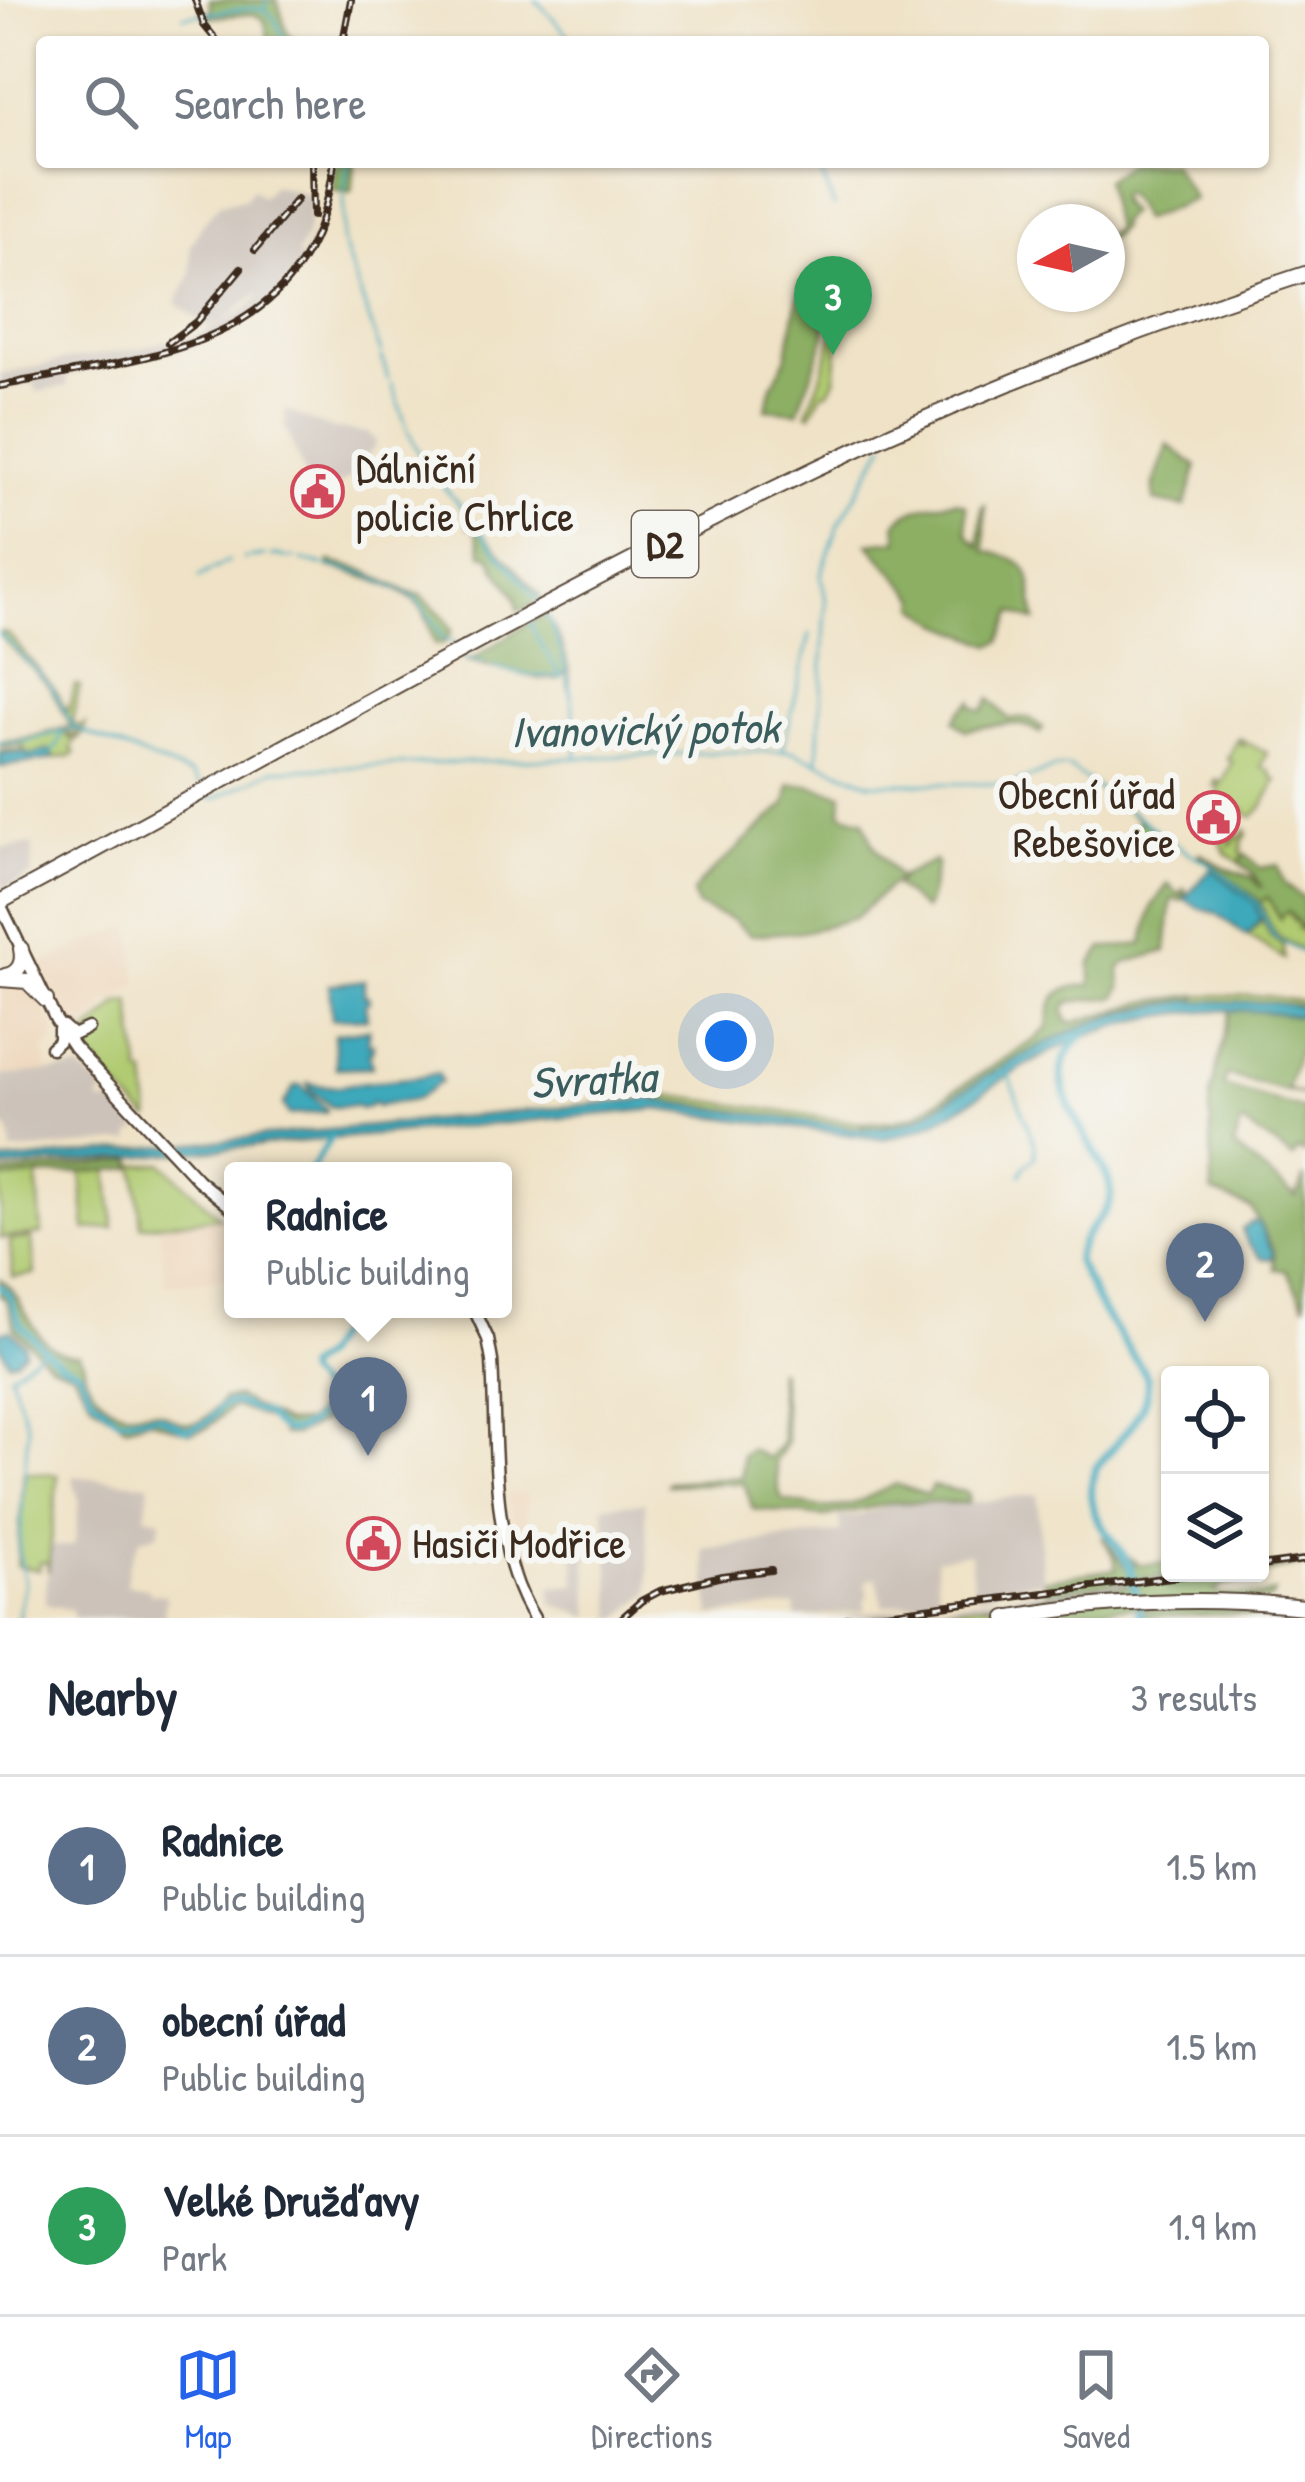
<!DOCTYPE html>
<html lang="en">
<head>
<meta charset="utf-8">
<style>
  :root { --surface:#fff; --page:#f2f2f3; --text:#1f2937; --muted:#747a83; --line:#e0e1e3; --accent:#2563eb }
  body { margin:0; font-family:"Patrick Hand",sans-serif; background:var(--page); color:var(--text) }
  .controls { position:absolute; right:36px; bottom:36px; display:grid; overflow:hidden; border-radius:12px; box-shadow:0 3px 9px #0004 }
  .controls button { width:108px; height:108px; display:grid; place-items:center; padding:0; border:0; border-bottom:3px solid var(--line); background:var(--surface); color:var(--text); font:60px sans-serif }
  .compass { position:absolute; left:1017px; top:204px; width:108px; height:108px; border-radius:50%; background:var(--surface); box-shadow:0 3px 9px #0004; rotate:262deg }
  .you { position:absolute; left:726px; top:1041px; width:42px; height:42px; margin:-30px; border:9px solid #fff; border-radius:50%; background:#1a73e8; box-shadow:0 0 0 18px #1a73e833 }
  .badge { display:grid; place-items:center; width:78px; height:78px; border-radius:50%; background:var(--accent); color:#fff; font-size:39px; font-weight:700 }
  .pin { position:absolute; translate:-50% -99px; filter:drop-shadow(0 3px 6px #0008) }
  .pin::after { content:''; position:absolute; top:63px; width:42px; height:36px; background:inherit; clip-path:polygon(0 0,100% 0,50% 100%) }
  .popup { position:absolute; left:224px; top:1162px; width:288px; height:156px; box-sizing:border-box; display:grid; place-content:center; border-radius:12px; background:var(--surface); filter:drop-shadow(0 3px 9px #0005); font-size:39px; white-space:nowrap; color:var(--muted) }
  .popup b { font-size:45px; color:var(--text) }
  .popup::after { content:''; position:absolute; left:50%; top:100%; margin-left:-24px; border:24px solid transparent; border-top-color:var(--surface) }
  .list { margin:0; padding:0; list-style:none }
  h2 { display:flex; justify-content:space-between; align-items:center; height:156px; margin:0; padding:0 48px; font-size:51px }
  h2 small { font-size:39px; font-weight:400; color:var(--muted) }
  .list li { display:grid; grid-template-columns:78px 1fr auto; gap:36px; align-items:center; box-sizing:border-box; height:180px; padding:0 48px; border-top:3px solid var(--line) }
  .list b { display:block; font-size:45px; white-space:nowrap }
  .list p { margin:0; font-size:39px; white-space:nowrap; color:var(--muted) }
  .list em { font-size:39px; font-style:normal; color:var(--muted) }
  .icon { flex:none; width:66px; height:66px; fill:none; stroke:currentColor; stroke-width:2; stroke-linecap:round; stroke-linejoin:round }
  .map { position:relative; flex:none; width:1305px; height:1618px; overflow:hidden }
  .search { position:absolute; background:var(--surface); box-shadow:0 3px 9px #0004; left:36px; right:36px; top:36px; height:132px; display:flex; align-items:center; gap:30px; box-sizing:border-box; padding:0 42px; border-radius:12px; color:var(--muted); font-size:45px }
  .sheet { height:696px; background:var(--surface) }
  nav { display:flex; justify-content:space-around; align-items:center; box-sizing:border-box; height:168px; border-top:3px solid var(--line); background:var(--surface); font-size:33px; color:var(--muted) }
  nav a { display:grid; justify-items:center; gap:6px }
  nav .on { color:var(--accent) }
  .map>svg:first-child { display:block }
</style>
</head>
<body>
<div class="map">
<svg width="1305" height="1618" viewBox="0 0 1305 1618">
  <rect width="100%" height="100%" fill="#f6f6f2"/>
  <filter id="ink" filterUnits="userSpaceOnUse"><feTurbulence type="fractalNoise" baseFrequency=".00833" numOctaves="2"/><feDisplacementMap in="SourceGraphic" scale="24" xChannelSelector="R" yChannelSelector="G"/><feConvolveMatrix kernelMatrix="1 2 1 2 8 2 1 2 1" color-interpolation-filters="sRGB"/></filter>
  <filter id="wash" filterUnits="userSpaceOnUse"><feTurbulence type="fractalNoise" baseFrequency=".004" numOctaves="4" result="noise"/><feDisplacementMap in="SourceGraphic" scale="48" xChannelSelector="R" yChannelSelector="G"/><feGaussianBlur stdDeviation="2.7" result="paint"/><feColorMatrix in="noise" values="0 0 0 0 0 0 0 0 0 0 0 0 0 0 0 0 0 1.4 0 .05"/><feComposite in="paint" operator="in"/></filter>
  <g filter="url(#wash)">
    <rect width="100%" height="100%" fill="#efe2c6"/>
    <g fill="#eed7bb">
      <polygon points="131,924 139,985 113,1002 106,1001 104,1010 79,1032 69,1030 37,966"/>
      <polygon points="0,983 31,989 38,997 56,1034 51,1046 44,1048 47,1072 0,1076"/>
      <polygon points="222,1218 233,1230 233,1246 226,1251 230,1278 165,1285 159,1226"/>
      <polygon points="526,1492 529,1537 516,1538 507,1494"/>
    </g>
    <g fill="#ccc2b9">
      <polygon points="332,162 336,162 329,207 308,254 278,294 241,324 193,346 67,376 68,386 37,392 34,383 0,389 0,375 71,359 141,348 168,340 171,345 205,332 246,309 262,295 254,296 223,321 207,327 176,303 191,274 190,247 201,226 220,203 245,199 252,189 262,197 273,185 313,196 307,233 297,256 301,258 320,221 328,193"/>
      <polygon points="285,410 329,428 369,433 376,441 374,448 349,479 315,501 284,424 286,422"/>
      <polygon points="33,844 32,875 4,889 0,879 0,848"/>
      <polygon points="79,1069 105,1091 99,1100 101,1102 105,1104 111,1099 139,1132 131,1134 131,1141 12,1152 10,1132 0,1122 0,1076"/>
      <polygon points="72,1476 150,1484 145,1516 161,1519 158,1533 140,1539 128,1566 126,1585 147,1588 150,1594 166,1595 164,1618 73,1618 73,1610 45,1604 50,1546 71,1546 75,1543 79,1500"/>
      <polygon points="1037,1494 1043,1581 1009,1585 983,1596 974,1594 970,1553 936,1558 938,1600 883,1606 877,1577 866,1580 868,1597 864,1598 865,1608 863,1611 796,1618 795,1606 711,1616 703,1549 841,1532 840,1517 861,1515 896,1503 968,1503"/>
      <polygon points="645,1502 650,1592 619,1618 611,1618 613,1615 604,1505"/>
      <polygon points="587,1552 587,1564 591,1618 553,1604 551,1587 576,1584 574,1553"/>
      <polygon points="1184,1573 1229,1573 873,1618 829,1618"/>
    </g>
    <g fill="#b0cb71" stroke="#767a48" stroke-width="3">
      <polygon points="843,298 835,380 829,391 822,393 811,414 807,413 821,377"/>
      <polygon points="0,632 8,634 53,687 67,712 75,685 80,686 72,721 77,727 85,724 83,734 72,730 64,734 80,736 79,739 66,737 75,741 71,749 75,752 73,756 52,759 54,757 47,750 29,756 28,754 0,753 0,751 25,750 23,745 0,746 0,741 29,738 71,726 49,686 0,636"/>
      <polygon points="1238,738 1243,740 1238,742 1244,746 1246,742 1267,753 1261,767 1270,771 1272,777 1277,780 1262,808 1253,817 1245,813 1246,810 1243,808 1238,815 1235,813 1232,817 1228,815 1233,805 1228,803 1224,810 1221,809 1217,799 1220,784 1214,786 1216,780 1222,783 1232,762 1227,759"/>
      <polygon points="1226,817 1234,822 1230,827 1232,829 1240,825 1229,844 1232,845 1237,836 1240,838 1246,830 1247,834 1241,844 1243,847 1240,851 1244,855 1239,862 1226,853 1227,850 1224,850 1218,837 1224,840 1228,833 1219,826"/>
      <path d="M1267,897L1281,921L1279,917L1287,910L1295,922L1302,926L1300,930L1305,932V951C1269,934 1277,937 1260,902Z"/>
      <polygon points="1262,919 1270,936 1283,945 1284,959 1248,936"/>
      <polygon points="1198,995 1269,996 1305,1002 1305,1007 1267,1002 1197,1001"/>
      <polygon points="131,1002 141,1074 146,1075 150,1118 148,1119 112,1082 79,1042 119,1004"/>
      <polygon points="661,1094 861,1123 862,1129 656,1099"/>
      <polygon points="162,1163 220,1217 141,1226 135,1165"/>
      <polygon points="99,1170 108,1170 114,1228 86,1230 81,1172"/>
      <polygon points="37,1176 42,1234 0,1238 0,1179"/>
      <polygon points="32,1238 35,1274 13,1277 9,1240"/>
      <polygon points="24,1472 58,1475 48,1572 48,1564 45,1562 40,1563 39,1570 17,1566"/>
      <polygon points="982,1604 1021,1607 970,1618 873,1618"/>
    </g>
    <g fill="#8caf63" stroke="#646c40" stroke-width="3">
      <polygon points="209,0 277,0 287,32 296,42 270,42 264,20 254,14 210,17 207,20 202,13 211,11"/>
      <polygon points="336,162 355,162 352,190 349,193 333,190"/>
      <polygon points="1129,162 1171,162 1194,199 1143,220 1140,218 1136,207 1125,193 1122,193 1119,196 1120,202 1129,213 1119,223 1120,227 1114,236 1108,238 1107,233 1114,230 1105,180"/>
      <polygon points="829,283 825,336 798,412 766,409 772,386 786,358 801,284"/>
      <polygon points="1168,445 1197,466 1185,507 1154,501 1154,484"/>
      <path d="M956,501L966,505L967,533L979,546L982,506L985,505V551C1038,562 1028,572 1036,621L1013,612L1001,641L992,645L941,624L917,606L918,599L868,543L898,540L896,523C909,507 935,503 956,501Z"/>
      <path d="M466,516L541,596C538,603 526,610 518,610C517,592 507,585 498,572C494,567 493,561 490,556L482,554L475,527L469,528Z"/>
      <path d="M330,562L363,570L410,593L421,595L444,617L452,631L444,643L436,645C429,634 429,618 421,608C404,586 354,573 328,567Z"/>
      <path d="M545,615C559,632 572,666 569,689L566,671L559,679H541L468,661C496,647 516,627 545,615Z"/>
      <path d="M990,699L1009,719L1029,718L1043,728L1040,733C1020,717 989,727 965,730L954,720L961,710L972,701V705L983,711Z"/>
      <polygon points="790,785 808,785 842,794 841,813 864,820 873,844 897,876 901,876 855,918 807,931 750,935 733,920 697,906 693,893 700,883 786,804"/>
      <polygon points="1124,808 1155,830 1141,852 1128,858 1128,836 1139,820"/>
      <polygon points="1200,853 1223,867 1251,877 1262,888 1255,876 1239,862 1245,854 1260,868 1278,865 1284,883 1305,900 1305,930 1298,928 1301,926 1288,911 1279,917 1268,897 1260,902 1265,917 1256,898 1207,860 1198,856"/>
      <path d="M935,861L937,864C933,876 930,903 924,910L895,886L904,875Z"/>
      <path d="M1168,884L1180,895L1184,889L1187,893L1181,901L1172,899L1166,951L1125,963L1120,969L1121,987L1116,997L1069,1002L1064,1010L1068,1022L1072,1023L1149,1001L1198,995L1197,1001C1092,1003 1005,1067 919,1118L901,1125L862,1129L861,1123L894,1121L915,1115L1034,1040L1048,1028C1049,996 1058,986 1091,985V964L1103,948C1115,949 1129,945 1143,944L1152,906Z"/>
      <polygon points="1231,1009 1268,1011 1305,1017 1305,1030 1287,1089 1305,1096 1227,1075 1223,1086 1305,1110 1305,1154 1298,1150 1293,1158 1243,1123 1240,1126 1234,1147 1296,1197 1305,1176 1305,1305 1287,1270 1275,1269 1274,1251 1251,1208 1212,1192 1210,1096"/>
      <polygon points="134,1160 133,1168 0,1179 0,1174"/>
      <path d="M0,1279C28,1299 34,1358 78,1354L84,1363C82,1382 104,1405 123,1411C135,1415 147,1408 160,1412C171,1416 182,1427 195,1423C207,1420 215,1409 223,1399L237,1397L285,1423L306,1422L315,1415L324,1399L322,1387L333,1402L326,1420L295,1435H283L272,1420L233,1406L207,1428L190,1433L149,1419L126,1426L91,1401L73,1372L50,1364L15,1329L7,1301L0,1295Z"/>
      <path d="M777,1370L780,1371L787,1442L775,1462C778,1473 776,1491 783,1500C843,1515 844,1508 896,1484L927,1495L932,1486L965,1492L968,1493V1503L896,1502L825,1517L753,1509L744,1483L667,1485L668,1482L742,1477V1455L750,1449L768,1458L782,1443Z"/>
      <polygon points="1102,1536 1126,1568 1135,1567 1132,1559 1141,1565 1170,1562 1170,1573 1184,1573 1046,1591 1044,1580 1116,1569 1114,1558"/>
      <polygon points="1305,1563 1224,1585 1214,1591 1219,1594 1259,1596 1274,1593 1271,1600 1023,1612 997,1617 996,1613 1018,1606 982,1604 1229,1573 1260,1573 1260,1569"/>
      <polygon points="1208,1608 1269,1612 1267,1618 1238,1614 1143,1616 1142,1610"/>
    </g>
    <g fill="#3ca9bb" stroke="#3c6a6c" stroke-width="3">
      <polygon points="47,750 51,751 54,758 52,759 0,767 0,753 28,753 29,756"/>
      <polygon points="1211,869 1254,902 1261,919 1247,936 1216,913 1201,909 1184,899"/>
      <polygon points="364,980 364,996 368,996 369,1002 365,1003 367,1018 332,1019 329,985"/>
      <path d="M1189,1001L1267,1002L1305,1007V1017C1205,1000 1108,1016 1020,1069C975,1096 935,1132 881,1139L658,1109L0,1169V1162L648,1099L862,1129C882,1128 901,1126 919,1118C985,1078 1049,1033 1125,1013C1146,1007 1168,1004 1189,1001Z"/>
      <polygon points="368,1029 369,1045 373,1044 373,1051 369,1052 372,1067 336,1068 334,1034"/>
      <path d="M438,1073L441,1082C432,1087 424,1095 416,1099C402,1104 389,1101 377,1106L372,1102L369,1107L360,1109L356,1106L332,1107L310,1089L308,1083C336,1090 343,1084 368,1082C391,1079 415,1079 438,1073Z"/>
      <polygon points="301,1085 327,1110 326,1112 289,1115 283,1105 295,1086"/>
      <polygon points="1252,1222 1258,1222 1274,1254 1271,1259 1262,1258 1247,1242 1242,1229"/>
      <polygon points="10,1330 24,1344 25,1350 16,1360 9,1362 0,1346 0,1332"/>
    </g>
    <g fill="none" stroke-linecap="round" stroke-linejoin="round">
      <g stroke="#3ca9bb" stroke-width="3">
        <polyline points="267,0 265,10 274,18 286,42"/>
        <polyline points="536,0 575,42"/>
        <polyline points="183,16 253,8 265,10"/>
        <polyline points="817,162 834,206"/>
        <polyline points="344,192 348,162"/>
        <polyline points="344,198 342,242 381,353"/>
        <polyline points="382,357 388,379"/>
        <polyline points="392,384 408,431 424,463 469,517"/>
        <polyline points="471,520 539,601"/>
        <polyline points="272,556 278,555"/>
        <polyline points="280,556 286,557"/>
        <polyline points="256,557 264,556"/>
        <polyline points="251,558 254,557"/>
        <polyline points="290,558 294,558"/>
        <polyline points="244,559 246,558"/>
        <polyline points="302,560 306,561"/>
        <polyline points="309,562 313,562"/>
        <polyline points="315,563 323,565"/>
        <polyline points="328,566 365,574"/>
        <polyline points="368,575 412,596"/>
        <polyline points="199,577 228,561"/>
        <polyline points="414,597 433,621 443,639 453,641 456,646"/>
        <path d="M546,614C568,657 575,707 577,755"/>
        <polyline points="530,622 538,640 562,677"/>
        <polyline points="0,634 50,685 73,726"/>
        <polyline points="463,658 485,663"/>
        <polyline points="493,667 525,675 562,677"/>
        <polyline points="0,743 26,741 74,728 191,775 200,785"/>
        <polyline points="783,750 810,634"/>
        <polyline points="49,754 58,745 62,732"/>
        <polyline points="818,760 826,602 821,574 839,524 885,444"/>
        <polyline points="207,795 212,799 216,798 273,770 724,752 791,751 870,783 1013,784 1054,768 1068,767 1185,851 1207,862 1241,888 1258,904 1274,937 1305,954"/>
        <polyline points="1008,1073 1035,1145 1035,1157 1025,1166 1021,1174"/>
        <polyline points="18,1618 25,1583 19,1554 28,1427 10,1374 44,1349"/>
      </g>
      <g stroke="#3ca9bb" stroke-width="6">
        <polyline points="310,1171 333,1134"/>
        <path d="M0,1286L9,1295L20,1324L44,1349L59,1362L79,1371L90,1394L118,1419L158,1415L187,1430C193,1428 203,1425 208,1421C217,1414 219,1402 233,1403C245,1403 250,1412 264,1413C269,1417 273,1423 278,1427C296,1440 320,1417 328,1403L327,1398L306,1376L305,1369L322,1356L338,1330L333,1309"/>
      </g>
      <g stroke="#3ca9bb" stroke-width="8">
        <path d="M1084,1033C1076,1043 1066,1052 1063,1064C1055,1092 1086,1136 1099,1160C1104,1171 1112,1183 1111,1196C1107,1220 1077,1232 1077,1262L1102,1311L1147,1376C1153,1411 1115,1443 1095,1469C1081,1516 1108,1527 1128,1563C1134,1574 1134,1588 1137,1600"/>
        <polyline points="1139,1610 1141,1618"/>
      </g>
    </g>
  </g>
  <g filter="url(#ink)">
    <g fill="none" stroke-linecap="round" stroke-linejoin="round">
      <defs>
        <g id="major">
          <polyline points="0,904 56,1020 74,1047 198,1180 233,1209"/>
          <polyline points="63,1026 73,1035 88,1028"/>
          <polyline points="51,1048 59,1041 59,1029"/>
          <path d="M474,1309L488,1339L492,1361C497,1444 489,1545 534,1618"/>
        </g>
        <g id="highway">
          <path d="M0,902C242,772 481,635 727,512C912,418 1107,339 1305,274"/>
          <path d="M5,976C19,974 24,962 21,949"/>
          <polyline points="0,979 27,981 46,1000"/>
          <path d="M1006,1618C1104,1601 1205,1596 1305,1607"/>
        </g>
      </defs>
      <use href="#major" stroke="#564637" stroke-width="15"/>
      <use href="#highway" stroke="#564637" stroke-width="18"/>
      <use href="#major" stroke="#fff" stroke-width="10"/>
      <use href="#highway" stroke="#fff" stroke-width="14"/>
      <defs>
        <g id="rail">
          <polyline points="195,0 204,25 218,42"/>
          <polyline points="343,42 351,0"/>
          <polyline points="312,162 313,216"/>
          <polyline points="255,250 297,199"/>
          <polyline points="168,343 196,322 241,268"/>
          <path d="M0,386C150,355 313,352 334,162"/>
          <polyline points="1260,1566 1305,1560"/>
          <polyline points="622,1618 641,1601 660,1591 722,1576 771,1570"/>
          <polyline points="847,1618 1203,1573"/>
        </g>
      </defs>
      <use href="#rail" stroke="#3b2a1e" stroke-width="8"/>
      <use href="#rail" stroke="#f6f6f2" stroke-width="3" stroke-dasharray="9" stroke-linecap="butt"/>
    </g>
  </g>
  <defs>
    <symbol id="civic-ring" viewBox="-11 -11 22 22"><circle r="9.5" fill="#f6f6f2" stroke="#d1495b" stroke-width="1.5"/><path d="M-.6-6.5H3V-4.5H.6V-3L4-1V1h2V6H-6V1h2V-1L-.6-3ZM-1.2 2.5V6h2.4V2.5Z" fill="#d1495b"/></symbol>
  </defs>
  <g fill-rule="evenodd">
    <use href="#civic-ring" x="288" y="462" width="59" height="59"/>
    <use href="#civic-ring" x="1184" y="788" width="59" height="59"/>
    <use href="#civic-ring" x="344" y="1514" width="59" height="59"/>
  </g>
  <g text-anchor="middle" stroke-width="12" stroke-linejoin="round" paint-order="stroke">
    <rect fill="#f6f6f2" stroke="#73675e" stroke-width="3" x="632" y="511" width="66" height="66" rx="9"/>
    <g font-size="39" font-weight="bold" fill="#3b2a1e">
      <text x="665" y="558">D2</text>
    </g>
    <g font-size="42" fill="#3b2a1e" stroke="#f6f6f2" text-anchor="start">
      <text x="356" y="483">Dálniční<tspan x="356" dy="48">policie Chrlice</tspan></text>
      <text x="1175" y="809" text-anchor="end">Obecní úřad<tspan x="1175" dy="48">Rebešovice</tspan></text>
      <text x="412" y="1558">Hasiči Modřice</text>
    </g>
    <g font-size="45" font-style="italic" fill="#3b5d5d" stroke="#f6f6f2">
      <text transform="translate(645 729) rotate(-1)" y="16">Ivanovický potok</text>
      <text transform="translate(593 1079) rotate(-3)" y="16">Svratka</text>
    </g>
  </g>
</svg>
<div class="controls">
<button><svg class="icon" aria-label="locate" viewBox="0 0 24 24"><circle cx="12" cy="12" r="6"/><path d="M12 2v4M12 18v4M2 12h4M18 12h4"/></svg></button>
<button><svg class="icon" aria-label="layers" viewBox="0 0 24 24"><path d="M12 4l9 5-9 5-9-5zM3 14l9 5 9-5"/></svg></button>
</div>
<svg class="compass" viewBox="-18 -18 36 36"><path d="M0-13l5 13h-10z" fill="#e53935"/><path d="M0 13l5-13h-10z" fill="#747a83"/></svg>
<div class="you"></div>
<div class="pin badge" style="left:368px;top:1456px;background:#5c6f8a">1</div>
<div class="popup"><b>Radnice</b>Public building</div>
<div class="pin badge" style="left:1205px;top:1322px;background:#5c6f8a">2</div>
<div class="pin badge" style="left:833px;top:355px;background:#2e9e5b">3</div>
<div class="search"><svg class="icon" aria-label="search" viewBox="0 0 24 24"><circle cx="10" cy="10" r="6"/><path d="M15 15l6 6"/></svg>Search here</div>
</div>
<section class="sheet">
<h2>Nearby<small>3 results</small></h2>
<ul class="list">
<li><span class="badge" style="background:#5c6f8a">1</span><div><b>Radnice</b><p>Public building</p></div><em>1.5 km</em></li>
<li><span class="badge" style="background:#5c6f8a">2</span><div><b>obecní úřad</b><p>Public building</p></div><em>1.5 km</em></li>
<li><span class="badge" style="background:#2e9e5b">3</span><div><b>Velké Družďavy</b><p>Park</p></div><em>1.9 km</em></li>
</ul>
</section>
<nav>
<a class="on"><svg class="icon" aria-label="map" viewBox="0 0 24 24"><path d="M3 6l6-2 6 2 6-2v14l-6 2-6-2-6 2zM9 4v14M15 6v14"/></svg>Map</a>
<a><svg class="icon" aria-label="directions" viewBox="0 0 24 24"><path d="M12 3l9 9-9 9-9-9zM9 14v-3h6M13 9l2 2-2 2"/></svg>Directions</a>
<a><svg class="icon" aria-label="saved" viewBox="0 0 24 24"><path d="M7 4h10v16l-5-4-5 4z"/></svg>Saved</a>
</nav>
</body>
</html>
